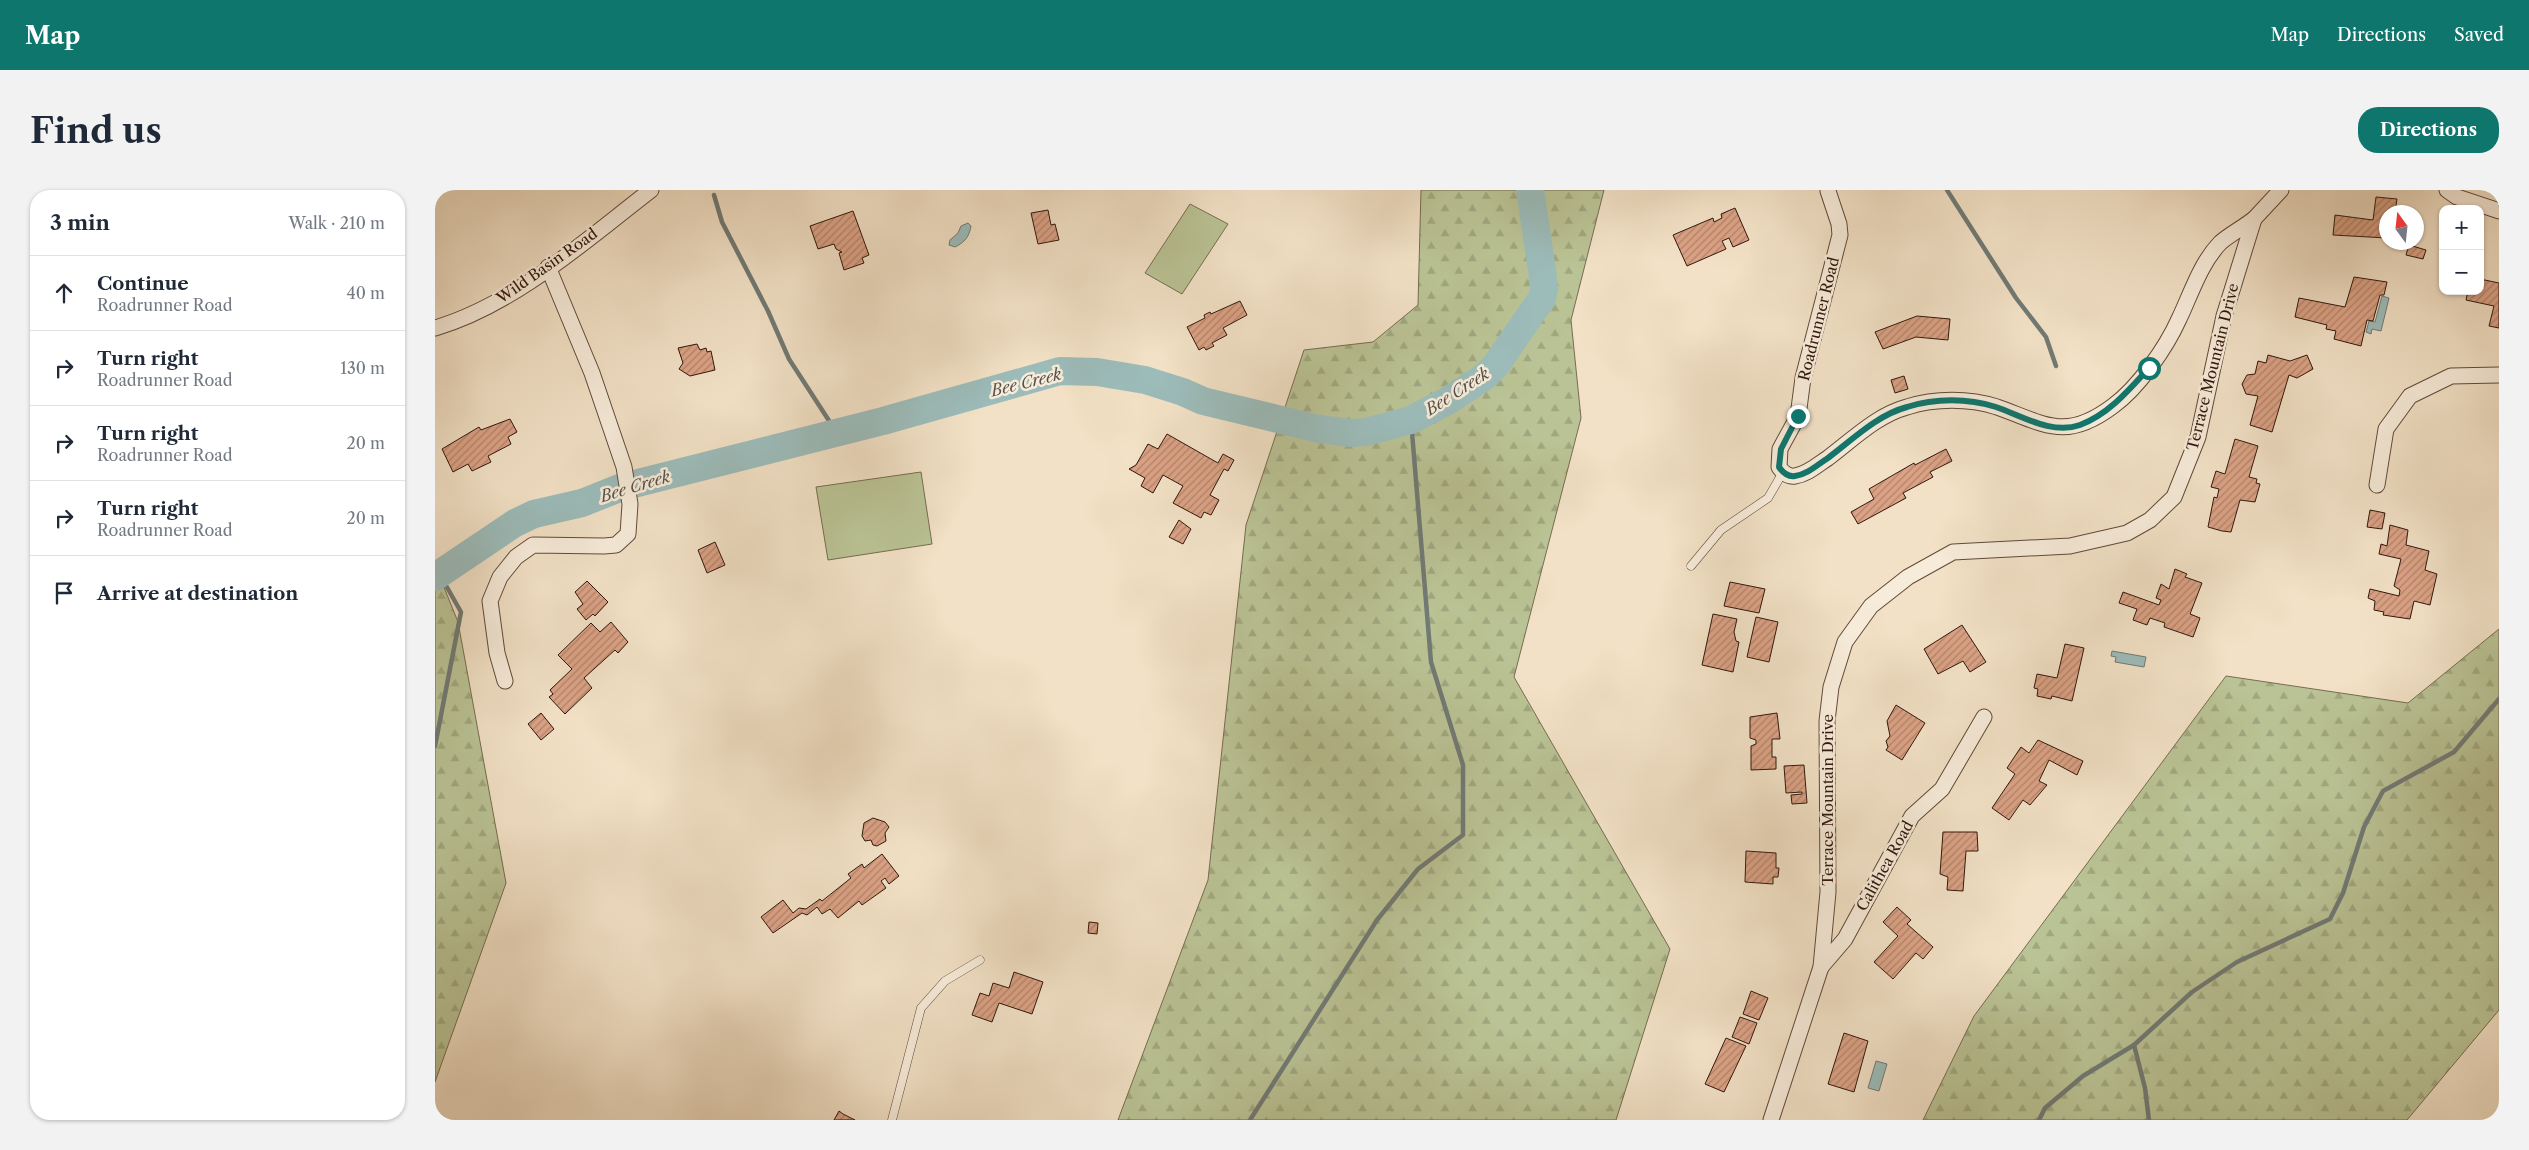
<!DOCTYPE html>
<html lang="en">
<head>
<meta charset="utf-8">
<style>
  :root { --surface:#fff; --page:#f2f2f3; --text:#1f2937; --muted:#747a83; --line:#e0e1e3; --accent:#0f766e }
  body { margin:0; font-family:"Libre Caslon Text",serif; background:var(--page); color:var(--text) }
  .controls { position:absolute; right:15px; top:15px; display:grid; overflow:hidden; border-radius:10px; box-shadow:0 1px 4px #0004 }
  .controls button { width:45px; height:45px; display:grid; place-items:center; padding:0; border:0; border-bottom:1px solid var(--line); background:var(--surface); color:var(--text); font:25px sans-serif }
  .compass { position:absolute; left:1944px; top:15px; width:45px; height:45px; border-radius:50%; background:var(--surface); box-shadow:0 1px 4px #0004; rotate:345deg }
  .stop { position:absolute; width:15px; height:15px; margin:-11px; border:4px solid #0f766e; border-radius:50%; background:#fff }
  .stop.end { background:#0f766e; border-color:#fff; box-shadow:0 1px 5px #0008 }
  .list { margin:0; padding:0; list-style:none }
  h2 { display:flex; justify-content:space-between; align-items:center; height:65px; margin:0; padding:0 20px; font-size:21px }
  h2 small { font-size:16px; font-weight:400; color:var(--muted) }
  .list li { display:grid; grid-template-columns:32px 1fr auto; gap:15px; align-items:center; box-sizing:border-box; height:75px; padding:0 20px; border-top:1px solid var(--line) }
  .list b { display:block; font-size:19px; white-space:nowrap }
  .list p { margin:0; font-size:16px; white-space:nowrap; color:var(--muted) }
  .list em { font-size:16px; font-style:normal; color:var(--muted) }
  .icon { flex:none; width:28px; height:28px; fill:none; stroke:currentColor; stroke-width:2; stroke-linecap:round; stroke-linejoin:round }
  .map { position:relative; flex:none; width:2064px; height:930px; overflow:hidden; border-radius:20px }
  header { display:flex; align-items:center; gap:30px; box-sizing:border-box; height:70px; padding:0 25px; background:var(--accent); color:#fff }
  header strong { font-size:24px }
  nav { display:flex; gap:28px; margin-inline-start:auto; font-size:18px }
  .intro { display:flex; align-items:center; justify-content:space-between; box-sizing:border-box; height:120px; padding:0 30px }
  h1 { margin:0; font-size:35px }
  .button { padding:12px 22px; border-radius:20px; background:var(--accent); color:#fff; font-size:18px; font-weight:700 }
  main { display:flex; gap:30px; padding:0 30px }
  aside { flex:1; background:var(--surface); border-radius:20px; box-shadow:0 1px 4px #0004 }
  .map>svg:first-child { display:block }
</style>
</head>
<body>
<header>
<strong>Map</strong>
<nav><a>Map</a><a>Directions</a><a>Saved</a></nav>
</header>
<div class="intro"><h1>Find us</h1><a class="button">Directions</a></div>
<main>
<aside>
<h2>3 min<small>Walk · 210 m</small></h2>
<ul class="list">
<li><svg class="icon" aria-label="ahead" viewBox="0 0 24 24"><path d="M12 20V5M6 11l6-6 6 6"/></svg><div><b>Continue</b><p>Roadrunner Road</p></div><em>40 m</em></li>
<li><svg class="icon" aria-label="right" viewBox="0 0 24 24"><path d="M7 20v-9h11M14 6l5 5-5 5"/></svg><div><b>Turn right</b><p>Roadrunner Road</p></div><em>130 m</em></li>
<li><svg class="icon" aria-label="right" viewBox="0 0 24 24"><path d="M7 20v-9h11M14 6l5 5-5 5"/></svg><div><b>Turn right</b><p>Roadrunner Road</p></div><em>20 m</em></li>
<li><svg class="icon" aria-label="right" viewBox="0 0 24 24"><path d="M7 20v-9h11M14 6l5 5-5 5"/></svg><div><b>Turn right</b><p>Roadrunner Road</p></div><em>20 m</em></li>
<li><svg class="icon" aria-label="arrive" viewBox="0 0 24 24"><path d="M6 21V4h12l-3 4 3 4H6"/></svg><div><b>Arrive at destination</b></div></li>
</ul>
</aside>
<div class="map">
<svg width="2064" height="930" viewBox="0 0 2064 930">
  <defs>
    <pattern id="forest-firs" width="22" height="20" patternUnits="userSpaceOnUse" patternTransform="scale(1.25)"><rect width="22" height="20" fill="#bac395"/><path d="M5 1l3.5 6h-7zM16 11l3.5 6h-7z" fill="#a0a77f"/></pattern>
    <pattern id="building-hatch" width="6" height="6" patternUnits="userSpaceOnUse" patternTransform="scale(1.25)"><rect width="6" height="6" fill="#dba285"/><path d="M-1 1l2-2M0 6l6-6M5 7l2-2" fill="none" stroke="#b2836b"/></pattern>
  </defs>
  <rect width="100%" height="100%" fill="#f2e1c6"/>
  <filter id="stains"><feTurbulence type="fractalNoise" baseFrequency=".004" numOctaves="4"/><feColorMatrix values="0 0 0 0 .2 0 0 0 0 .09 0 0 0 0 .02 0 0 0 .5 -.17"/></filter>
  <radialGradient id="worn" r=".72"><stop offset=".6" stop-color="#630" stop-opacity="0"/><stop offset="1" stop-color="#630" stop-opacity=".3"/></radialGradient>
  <g fill="#bac395" stroke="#766c50">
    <polygon points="755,14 793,34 747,104 710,83"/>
    <polygon points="486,282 497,354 393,370 381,297"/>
  </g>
  <g fill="url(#forest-firs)" stroke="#766c50">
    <polygon points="986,0 1169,0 1136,130 1146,228 1079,487 1235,759 1181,930 683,930 773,690 811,335 869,160 938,152 983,115"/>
    <polygon points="0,375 23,432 71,693 0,892"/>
    <polygon points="2064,439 2064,820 1972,930 1488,930 1539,826 1791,486 1973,513"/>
  </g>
  <g fill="#9cbcba" stroke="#717a74">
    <path d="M533,33L536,36C534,47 530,52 520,57L514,55L515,50L523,43L526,36Z"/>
    <polygon points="1947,106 1954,108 1946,141 1937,139 1936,144 1931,142 1934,131 1940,132"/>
    <polygon points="1677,461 1711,467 1709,477 1680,472 1681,467 1676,466"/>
    <polygon points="1441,871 1452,874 1444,901 1433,898"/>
  </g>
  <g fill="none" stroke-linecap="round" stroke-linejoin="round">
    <g stroke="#717a74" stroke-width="4.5">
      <polyline points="1512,0 1581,108 1611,147 1621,176"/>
      <polyline points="279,5 287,32 333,121 354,169 402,243"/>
      <polyline points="0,556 26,422 5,385"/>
      <polyline points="1699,855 1710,898 1714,930"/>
      <polyline points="815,930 942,730 983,679 1028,645 1028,575 996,472 976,230"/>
      <polyline points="1604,930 1610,918 1648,886 1699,855 1757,802 1802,772 1895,729 1908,703 1929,637 1948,601 2019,562 2064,509"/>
    </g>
    <polyline stroke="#9cbcba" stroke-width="28" points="0,387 80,333 99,324 147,313 187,297 448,231 625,181 662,182 710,190 748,202 768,211 884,239 916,243 931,242 976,230 1014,210 1049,187 1061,175 1107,108 1109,99 1107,80 1095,0"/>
  </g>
  <g fill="url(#building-hatch)" stroke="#31160c">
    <polygon points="1941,7 1962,9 1960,22 1952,22 1952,48 1898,45 1900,25 1938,30"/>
    <polygon points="1300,18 1314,50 1298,57 1294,48 1287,51 1291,59 1252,76 1238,45 1278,28 1279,32 1287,28 1286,24"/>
    <polygon points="613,20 616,35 620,34 624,50 603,54 596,23"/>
    <polygon points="418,21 434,65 427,68 429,73 409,80 404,63 407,62 401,59 399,54 383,59 375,36"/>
    <polygon points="1974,55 1991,60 1988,69 1971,65"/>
    <polygon points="1919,87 1952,92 1949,105 1945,105 1938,131 1932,130 1926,156 1899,149 1901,141 1891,139 1892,135 1860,127 1864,108 1910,117"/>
    <polygon points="2045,89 2064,93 2064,138 2054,136 2059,116 2031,110 2033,101 2045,101"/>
    <polygon points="805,111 812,125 788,138 792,145 777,153 779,156 771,160 769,157 764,160 752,137 770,128 769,125 775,122 776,124"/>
    <polygon points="1482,126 1515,129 1513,150 1481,147 1448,159 1440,142"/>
    <polygon points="262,154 265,160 271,158 272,162 276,161 280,180 255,186 244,179 248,173 243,158"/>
    <polygon points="1833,165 1855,171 1872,165 1878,179 1862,188 1854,185 1837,242 1815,235 1823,206 1811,204 1807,194 1812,185 1820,184 1823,171 1831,173"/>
    <polygon points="1469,186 1473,199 1460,203 1456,190"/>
    <polygon points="75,229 82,242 73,247 76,254 53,266 56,272 37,281 33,274 18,282 7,259 44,237 46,240"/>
    <polygon points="732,244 783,273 788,264 799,270 793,281 789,279 775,305 784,310 776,325 769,322 766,328 738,313 748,296 728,285 718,303 706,296 710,288 694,279 701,275 713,254 723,259"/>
    <polygon points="1800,249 1823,256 1814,287 1822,289 1821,293 1825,294 1820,312 1805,310 1796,342 1787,341 1773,337 1779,307 1782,308 1784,299 1776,297 1781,281 1790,284"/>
    <polygon points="1511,259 1517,271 1495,282 1498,287 1468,303 1471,308 1423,334 1416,322 1439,309 1434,299 1479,273 1480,275"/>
    <polygon points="1935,320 1950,323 1947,339 1932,337"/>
    <polygon points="744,330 756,339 748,354 734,347"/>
    <polygon points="1955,335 1973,340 1971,355 1994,361 1990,380 2002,384 1995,415 1979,411 1975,429 1948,425 1949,422 1939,420 1940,411 1933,408 1935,399 1964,406 1965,400 1959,396 1966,369 1944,364 1946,354 1952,356"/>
    <polygon points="280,352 290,375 272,383 263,360"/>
    <polygon points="1740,379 1752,384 1750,387 1767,393 1755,424 1765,428 1758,447 1729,437 1730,433 1715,428 1712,435 1698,430 1702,419 1684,413 1688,402 1724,415 1726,410 1721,408 1726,394 1734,399"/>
    <polygon points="152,391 173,412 160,426 158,424 151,430 142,419 148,414 140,402"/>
    <polygon points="1295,392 1330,399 1324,423 1289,416"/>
    <polygon points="1278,424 1302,429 1299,442 1301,451 1304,452 1298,482 1267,475"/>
    <polygon points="1321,427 1343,432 1334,472 1312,467"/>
    <polygon points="176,432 193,452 183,463 180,460 149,488 157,498 130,524 114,507 118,504 115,500 137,479 123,465 156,433 165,442"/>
    <polygon points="1527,435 1551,472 1535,482 1528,471 1503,484 1489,459"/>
    <polygon points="1630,454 1649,458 1637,511 1617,506 1616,509 1602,506 1603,499 1599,498 1602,484 1622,488"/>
    <polygon points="1461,515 1490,533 1467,570 1451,560 1453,557 1451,551 1455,546 1452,531"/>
    <polygon points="106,523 119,539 106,550 93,534"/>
    <polygon points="1342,523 1345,549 1337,549 1337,567 1341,567 1341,579 1316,580 1316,556 1321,554 1321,550 1315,548 1315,527"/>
    <polygon points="1603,550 1648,571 1642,585 1614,570 1604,591 1612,595 1595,615 1588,610 1574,630 1557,618 1580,584 1572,578 1586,557 1594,563"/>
    <polygon points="1369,575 1372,613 1357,614 1356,605 1367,604 1367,602 1351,603 1349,576"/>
    <polygon points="438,628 450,632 454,637 450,643 451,651 442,656 438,655 436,650 430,651 427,646 429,633"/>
    <polygon points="1508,642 1542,642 1543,661 1531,661 1528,701 1512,700 1513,687 1505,684"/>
    <polygon points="1311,661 1341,663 1341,678 1344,678 1343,687 1338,687 1338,694 1310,692"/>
    <polygon points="447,664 464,686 454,694 450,688 446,691 451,698 427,715 424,711 403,728 395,719 387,724 382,717 372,725 367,723 338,743 326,727 348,710 358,723 364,718 371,719 385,709 387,711 416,688 413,684 427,674 429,678"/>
    <polygon points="1462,717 1476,730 1472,734 1498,757 1488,769 1481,763 1458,789 1439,772 1463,746 1448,732"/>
    <polygon points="654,732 663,733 662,744 653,743"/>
    <polygon points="579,782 608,792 597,824 564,813 557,832 537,825 545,803 554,806 558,793 574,798"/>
    <polygon points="1316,801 1333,808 1324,830 1308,824"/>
    <polygon points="1305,827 1322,833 1314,854 1297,847"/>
    <polygon points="1409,843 1433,851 1419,902 1393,894"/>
    <polygon points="1291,848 1311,856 1289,902 1270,894"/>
    <polygon points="404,921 408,924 420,930 399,930"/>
  </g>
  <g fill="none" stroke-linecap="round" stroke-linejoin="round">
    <defs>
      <g id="lane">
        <polyline points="1256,376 1286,340 1333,308 1348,282"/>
        <polyline points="457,930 486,818 510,791 545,770"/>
      </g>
      <g id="street">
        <polyline points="2012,0 2022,7 2064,21"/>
        <path d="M1393,1L1404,34L1405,45L1368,188L1363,226L1345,259L1344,277C1348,283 1353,287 1360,286C1373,284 1382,275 1393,268C1417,250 1442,225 1472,217C1500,208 1534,208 1562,217C1610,234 1630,252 1678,216C1703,198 1731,158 1744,129C1756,104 1765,74 1785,53C1795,44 1809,37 1819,29"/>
        <path d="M0,138C79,115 151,50 216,0"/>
        <polyline points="1942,295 1951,239 1975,206 2016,186 2064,185"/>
        <polyline points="70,491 62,463 55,411 65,387 81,367 98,355 169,356 181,355 193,344 195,314 189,277 157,183 113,77"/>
        <polyline points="1386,777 1410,749 1477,626 1507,599 1549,527"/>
        <polyline points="1336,930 1386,777 1393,702 1392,531 1396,497 1410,452 1436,416 1473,387 1518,362 1635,356 1692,343 1715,330 1739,307 1763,247 1789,126 1819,29 1846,0"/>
      </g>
    </defs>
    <use href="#lane" stroke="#61493a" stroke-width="9"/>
    <use href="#street" stroke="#61493a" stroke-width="17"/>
    <use href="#lane" stroke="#f7ecda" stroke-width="8"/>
    <use href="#street" stroke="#f7ecda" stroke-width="15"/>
  </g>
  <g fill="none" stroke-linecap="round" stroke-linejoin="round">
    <path stroke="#0f766e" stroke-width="6" d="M1363,226L1346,259L1344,277C1348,283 1353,287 1360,286C1373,284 1382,275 1393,268C1417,250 1442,225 1472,217C1500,208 1533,208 1561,217C1587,226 1617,245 1645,235C1674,224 1694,200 1714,178"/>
  </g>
  <g text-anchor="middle" stroke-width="5" stroke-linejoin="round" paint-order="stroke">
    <g font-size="15" fill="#31160c" stroke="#f7ecda">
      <text transform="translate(112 76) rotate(-35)" y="5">Wild Basin Road</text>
      <text transform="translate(1384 129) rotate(-76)" y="5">Roadrunner Road</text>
      <text transform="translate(1778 177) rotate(-76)" y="5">Terrace Mountain Drive</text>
      <text transform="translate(1393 610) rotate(-90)" y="5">Terrace Mountain Drive</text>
      <text transform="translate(1450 676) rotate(-61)" y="5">Calithea Road</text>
    </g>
    <g font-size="16" font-style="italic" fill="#565049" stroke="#f7ecda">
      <text transform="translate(591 192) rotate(-14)" y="6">Bee Creek</text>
      <text transform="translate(1022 201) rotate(-33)" y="6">Bee Creek</text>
      <text transform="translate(200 296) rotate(-17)" y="6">Bee Creek</text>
    </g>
  </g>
  <rect width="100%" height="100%" filter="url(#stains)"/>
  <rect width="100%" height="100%" fill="url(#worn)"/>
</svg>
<div class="controls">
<button>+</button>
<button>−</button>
</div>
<svg class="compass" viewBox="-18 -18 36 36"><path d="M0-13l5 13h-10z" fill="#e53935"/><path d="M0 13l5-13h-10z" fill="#747a83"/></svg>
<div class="stop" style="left:1714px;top:178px"></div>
<div class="stop end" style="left:1363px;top:226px"></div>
</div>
</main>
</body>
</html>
